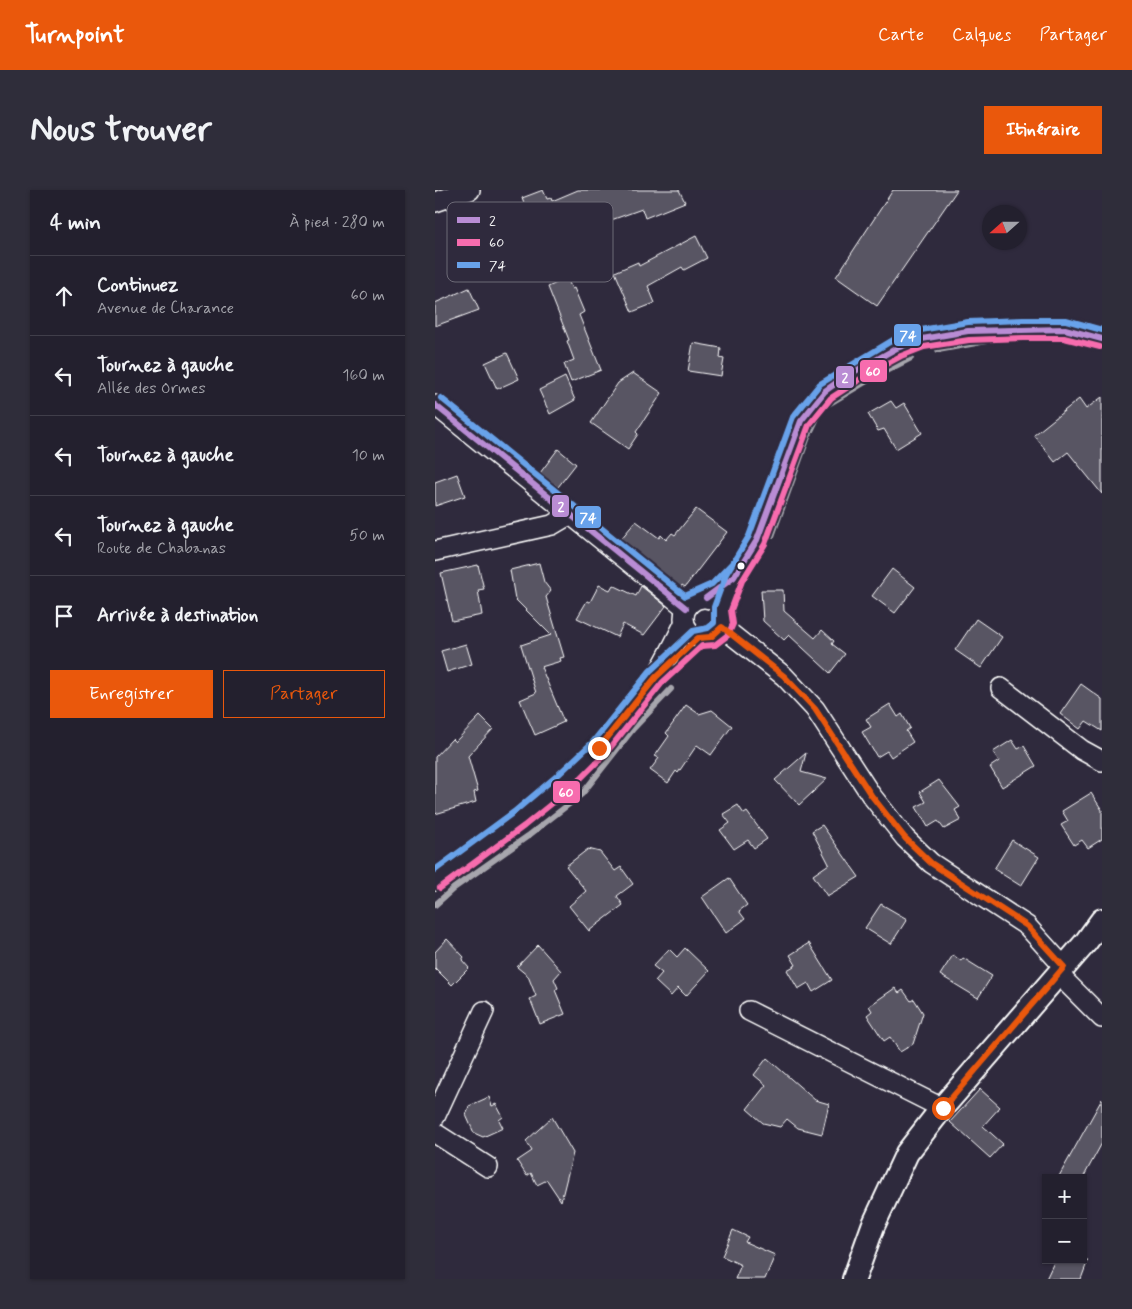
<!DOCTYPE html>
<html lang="fr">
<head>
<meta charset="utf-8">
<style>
  :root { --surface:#23202e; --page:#2f2d3a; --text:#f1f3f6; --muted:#a3a3aa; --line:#403e4a; --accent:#ea580c }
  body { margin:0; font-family:Mynerve,sans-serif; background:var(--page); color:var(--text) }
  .controls { position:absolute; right:15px; bottom:15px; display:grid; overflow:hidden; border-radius:0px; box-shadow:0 1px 4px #0004 }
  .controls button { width:45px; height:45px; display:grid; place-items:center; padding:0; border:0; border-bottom:1px solid var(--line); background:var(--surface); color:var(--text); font:25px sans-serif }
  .compass { position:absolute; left:547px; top:15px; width:45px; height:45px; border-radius:50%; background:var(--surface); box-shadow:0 1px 4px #0004; rotate:249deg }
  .stop { position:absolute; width:15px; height:15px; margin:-11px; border:4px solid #ea580c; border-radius:50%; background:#fff }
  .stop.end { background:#ea580c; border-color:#fff; box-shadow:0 1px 5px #0008 }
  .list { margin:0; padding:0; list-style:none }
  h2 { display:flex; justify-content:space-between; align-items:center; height:65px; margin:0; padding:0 20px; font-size:21px }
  h2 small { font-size:16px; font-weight:400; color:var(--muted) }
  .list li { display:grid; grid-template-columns:32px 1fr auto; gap:15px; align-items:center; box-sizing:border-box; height:80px; padding:0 20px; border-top:1px solid var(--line) }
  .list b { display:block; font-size:19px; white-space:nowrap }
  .list p { margin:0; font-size:16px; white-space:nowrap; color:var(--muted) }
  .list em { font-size:16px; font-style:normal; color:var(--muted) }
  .actions { display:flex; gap:10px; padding:15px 20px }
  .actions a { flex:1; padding:11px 0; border:1px solid var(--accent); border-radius:0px; text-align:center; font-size:18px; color:var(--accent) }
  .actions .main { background:var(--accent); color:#fff }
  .icon { flex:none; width:28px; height:28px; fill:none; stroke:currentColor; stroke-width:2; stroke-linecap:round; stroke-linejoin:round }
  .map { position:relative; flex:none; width:667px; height:1089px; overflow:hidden; border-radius:0px }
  header { display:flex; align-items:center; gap:30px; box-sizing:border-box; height:70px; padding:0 25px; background:var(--accent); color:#fff }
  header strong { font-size:24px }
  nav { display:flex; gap:28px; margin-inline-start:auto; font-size:18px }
  .intro { display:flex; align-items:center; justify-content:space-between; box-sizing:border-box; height:120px; padding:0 30px }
  h1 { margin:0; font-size:35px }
  .button { padding:12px 22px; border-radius:0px; background:var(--accent); color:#fff; font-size:18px; font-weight:700 }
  main { display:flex; gap:30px; padding:0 30px }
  aside { flex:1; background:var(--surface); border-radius:0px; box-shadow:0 1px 4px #0004 }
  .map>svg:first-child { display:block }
</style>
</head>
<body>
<header>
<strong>Turnpoint</strong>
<nav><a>Carte</a><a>Calques</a><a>Partager</a></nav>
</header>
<div class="intro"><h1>Nous trouver</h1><a class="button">Itinéraire</a></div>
<main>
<aside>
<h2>4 min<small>À pied · 280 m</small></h2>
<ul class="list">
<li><svg class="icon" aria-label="ahead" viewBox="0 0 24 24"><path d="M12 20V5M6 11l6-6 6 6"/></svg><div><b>Continuez</b><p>Avenue de Charance</p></div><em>60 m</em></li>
<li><svg class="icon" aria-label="left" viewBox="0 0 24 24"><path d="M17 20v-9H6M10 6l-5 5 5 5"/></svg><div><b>Tournez à gauche</b><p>Allée des Ormes</p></div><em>160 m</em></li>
<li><svg class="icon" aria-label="left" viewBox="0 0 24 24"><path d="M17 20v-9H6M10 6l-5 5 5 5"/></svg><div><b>Tournez à gauche</b></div><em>10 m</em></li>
<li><svg class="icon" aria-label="left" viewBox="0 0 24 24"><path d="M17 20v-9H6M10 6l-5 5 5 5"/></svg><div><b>Tournez à gauche</b><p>Route de Chabanas</p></div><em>50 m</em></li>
<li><svg class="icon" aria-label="arrive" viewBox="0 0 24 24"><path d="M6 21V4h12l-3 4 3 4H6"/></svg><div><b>Arrivée à destination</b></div></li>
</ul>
<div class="actions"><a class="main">Enregistrer</a><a>Partager</a></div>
</aside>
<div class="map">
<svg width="667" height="1089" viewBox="0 0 667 1089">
  <rect width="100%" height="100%" fill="#2f2a3d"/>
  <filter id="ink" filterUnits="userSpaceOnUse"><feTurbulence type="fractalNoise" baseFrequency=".02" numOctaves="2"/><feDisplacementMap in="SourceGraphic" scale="10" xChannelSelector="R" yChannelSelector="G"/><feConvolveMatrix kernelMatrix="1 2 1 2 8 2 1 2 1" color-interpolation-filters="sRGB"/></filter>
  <g filter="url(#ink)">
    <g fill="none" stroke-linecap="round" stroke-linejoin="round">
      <g stroke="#a7a6ad" stroke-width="6">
        <polyline points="503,160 552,151 596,147"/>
        <polyline points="337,346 373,247 387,218 437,188 476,168"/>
        <polyline points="0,715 19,698 93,646 147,604 198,539 236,499"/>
      </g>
    </g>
    <g fill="#595564" stroke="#fff">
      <polygon points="108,0 112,9 116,8 117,11 143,0 244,0 250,12 210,28 207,19 165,34 163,30 103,50 101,46 64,57 65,61 40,70 36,60 30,63 22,43 29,40 25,30 50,21 52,28 89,14 87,8"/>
      <polygon points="458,0 522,0 442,116 401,87"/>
      <polygon points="261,46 272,68 249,80 247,77 213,96 220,113 197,122 180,82 203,72 204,76"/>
      <polygon points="132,88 137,99 139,98 149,122 144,125 166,180 136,192 129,174 139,170 132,151 134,150 113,97"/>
      <polygon points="34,98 44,120 0,136 0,113"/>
      <polygon points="258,153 286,158 285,168 289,169 286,186 253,181"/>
      <polygon points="72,163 84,189 62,199 50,173"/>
      <polygon points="198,183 227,203 201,242 203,244 193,259 156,233 183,193"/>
      <polygon points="130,187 140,210 115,224 104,200"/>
      <polygon points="667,207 667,304 633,262 620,272 599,245 644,209 651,219"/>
      <polygon points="456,211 461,218 469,213 487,243 461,259 449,239 443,241 433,224"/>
      <polygon points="123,259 141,274 123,297 105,283"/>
      <polygon points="22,284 30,306 0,316 0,292"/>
      <polygon points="261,319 292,342 250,397 247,395 245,398 185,350 201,331 224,348 226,345 231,350 237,343 240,345"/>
      <polygon points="104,373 109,392 116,401 111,407 129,467 125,468 126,471 106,477 129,532 100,545 85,510 101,503 86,455 116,445 80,409 75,380"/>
      <polygon points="43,375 49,399 43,400 47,425 17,431 6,383"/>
      <polygon points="457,379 480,397 460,423 437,406"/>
      <polygon points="164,395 175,400 178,395 201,406 206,396 231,416 209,445 188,434 182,447 142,428 152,411 155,412"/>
      <polygon points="326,400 348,400 349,421 380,448 387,440 399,451 397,454 410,464 395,483 354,445 349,450 328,431"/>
      <polygon points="541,429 567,447 546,478 520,460"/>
      <polygon points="31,454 37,474 12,482 6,461"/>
      <polygon points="646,494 667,509 667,541 651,531 645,539 625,524"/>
      <polygon points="455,514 463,527 467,524 475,538 471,541 478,552 456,567 452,561 442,567 427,542 436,537 431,529"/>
      <polygon points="251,515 264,524 277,520 297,536 276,565 262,555 243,583 241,581 233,593 215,580 224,568 220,566 234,546 231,543"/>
      <polygon points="45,526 58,539 33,566 43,601 39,602 41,612 0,624 0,567 17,549 20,552"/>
      <polygon points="577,550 583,559 589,556 601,576 567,597 555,577 564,571 558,562"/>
      <polygon points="371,563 366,582 392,589 364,615 340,590"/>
      <polygon points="504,590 525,617 520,620 526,630 509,639 503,631 493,637 481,617 491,612 485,602"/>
      <polygon points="656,603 667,620 667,649 653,658 647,650 639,655 626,635 633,631 627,621"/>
      <polygon points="303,615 309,624 312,622 332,649 319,658 313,650 299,659 285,640 295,633 288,624"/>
      <polygon points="387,635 424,687 392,706 378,685 394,674 377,641"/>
      <polygon points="577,650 604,667 586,696 559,679"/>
      <polygon points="153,659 165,662 180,681 186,677 198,694 182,706 188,715 154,741 134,716 151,701 131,676"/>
      <polygon points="294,688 312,715 304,721 310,729 291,743 267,707"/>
      <polygon points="446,714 472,729 456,754 430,738"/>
      <polygon points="12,749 29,767 27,770 34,778 17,795 0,778 0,762"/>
      <polygon points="374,753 397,790 378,802 373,793 363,799 352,780 361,775 355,765"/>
      <polygon points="103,755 126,781 119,789 123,798 120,800 130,824 105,834 95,809 101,806 93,786 82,777"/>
      <polygon points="250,758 274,781 251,806 243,798 236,806 220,791 227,783 218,776 234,759 242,767"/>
      <polygon points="518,765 526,771 528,768 557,786 543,808 505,785"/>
      <polygon points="460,798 464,803 468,800 476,811 479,809 488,823 478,854 465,862 455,847 449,851 432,825 437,821 434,816"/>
      <polygon points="332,868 380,910 394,914 387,944 363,938 352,929 345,937 328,933 312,919 331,895 319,885"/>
      <polygon points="545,899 565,917 548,936 568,954 555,968 515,932"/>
      <polygon points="54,907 57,916 61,914 68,927 64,930 68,938 48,947 39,943 31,925 34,916"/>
      <polygon points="667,909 667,953 648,988 623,988"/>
      <polygon points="117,927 138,963 126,1011 112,990 102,995 96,983 92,986 82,971 97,961 91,951"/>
      <polygon points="298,1040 313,1047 310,1052 340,1065 330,1089 300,1089 306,1075 287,1066"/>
      <polygon points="620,1070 653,1070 646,1089 611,1089"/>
    </g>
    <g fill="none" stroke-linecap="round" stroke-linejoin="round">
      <defs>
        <g id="minor">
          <polyline points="0,12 35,0"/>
          <polyline points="0,215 251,418"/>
          <polyline points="0,361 117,335 134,325"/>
          <circle cx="269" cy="428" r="20"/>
          <path d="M287,419C291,409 294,398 299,388C309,367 323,350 331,328C345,291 352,248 376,216C387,202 401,193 416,183C439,170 462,156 488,149C538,137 618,132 667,149"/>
          <polyline points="287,437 349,486 380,519 436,605 470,648 496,673 592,736 629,777"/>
          <polyline points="566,498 647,560 667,571"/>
          <path d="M0,691C81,632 164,573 220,488C231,471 240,452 249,434"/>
          <polyline points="623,784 667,828"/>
          <polyline points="314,821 507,918"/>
          <polyline points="0,927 49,821"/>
          <polyline points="0,943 53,977"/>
        </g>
        <polyline id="tertiary" points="419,1089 438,1036 472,963 507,918 651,752 667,730"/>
      </defs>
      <use href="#minor" stroke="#fff" stroke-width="22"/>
      <use href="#tertiary" stroke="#fff" stroke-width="26"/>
      <use href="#minor" stroke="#2f2a3d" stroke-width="19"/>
      <use href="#tertiary" stroke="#2f2a3d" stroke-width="22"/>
      <defs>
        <g id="bus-1">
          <polyline points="0,215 251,418"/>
          <polyline points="271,408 299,387 322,350 366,231 390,201 408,188 462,158 487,149 533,141 630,139 667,149"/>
        </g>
        <polyline id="bus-2" points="5,698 89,636 136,598 171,563 227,493 267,456 280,455 293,445 298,434 296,420 307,391 330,354 374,235 396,208 438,181 466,166 489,157 534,150 588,148 629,148 665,157"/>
        <g id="bus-3">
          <polyline points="6,208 250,406 277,394 301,369"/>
          <polyline points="0,680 79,622 124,584 158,552 215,481 258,441 273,438 279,433 279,417 291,384 314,346 358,227 385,194 458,150 486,140 533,132 588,130 631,130 667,140"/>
        </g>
      </defs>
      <use href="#bus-1" stroke="#2f2a3d" stroke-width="10"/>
      <use href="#bus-2" stroke="#2f2a3d" stroke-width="10"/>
      <use href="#bus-3" stroke="#2f2a3d" stroke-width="10"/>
      <use href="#bus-1" stroke="#b98cd4" stroke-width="6"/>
      <use href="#bus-2" stroke="#f76cae" stroke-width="6"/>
      <use href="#bus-3" stroke="#68a2ea" stroke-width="6"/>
    </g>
  </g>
  <g fill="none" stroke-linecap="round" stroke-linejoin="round" filter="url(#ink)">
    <polyline stroke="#ea580c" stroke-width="6" points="164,558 221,487 263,448 276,447 287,437 349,486 380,519 436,605 470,648 496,673 592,736 629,777 508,918"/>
  </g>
  <circle fill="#fff" stroke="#2f2a3d" stroke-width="2" cx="306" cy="376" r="4.5"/>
  <rect x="12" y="12" width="166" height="80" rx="8" fill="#2f2a3d" stroke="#6d6a77" stroke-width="1"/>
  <rect x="22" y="27" width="23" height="6" fill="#b98cd4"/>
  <rect x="22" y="49" width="23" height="7" fill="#f76cae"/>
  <rect x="22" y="72" width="23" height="6" fill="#68a2ea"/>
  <g font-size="14" fill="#fff">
    <text x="54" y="35">2</text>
    <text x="54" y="57">60</text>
    <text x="54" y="80">74</text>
  </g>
  <g stroke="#2f2a3d" stroke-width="2">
    <rect x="458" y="133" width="29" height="24" rx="5" fill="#68a2ea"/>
    <rect x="424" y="169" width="29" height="24" rx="5" fill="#f76cae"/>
    <rect x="400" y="175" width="20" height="24" rx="5" fill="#b98cd4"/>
    <rect x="116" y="304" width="19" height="24" rx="5" fill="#b98cd4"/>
    <rect x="139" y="315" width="28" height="24" rx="5" fill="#68a2ea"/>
    <rect x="117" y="590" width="29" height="24" rx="5" fill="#f76cae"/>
  </g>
  <g font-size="14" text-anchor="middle" font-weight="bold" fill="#fff">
    <text x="473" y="150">74</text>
    <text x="438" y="186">60</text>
    <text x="410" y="192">2</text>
    <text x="126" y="321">2</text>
    <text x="153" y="332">74</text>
    <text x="131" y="607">60</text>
  </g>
</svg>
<div class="controls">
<button>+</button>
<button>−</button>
</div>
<svg class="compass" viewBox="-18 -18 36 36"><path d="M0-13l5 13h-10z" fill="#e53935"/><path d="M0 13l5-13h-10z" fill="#a3a3aa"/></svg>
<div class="stop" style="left:508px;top:918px"></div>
<div class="stop end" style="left:164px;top:558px"></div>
</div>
</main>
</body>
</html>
